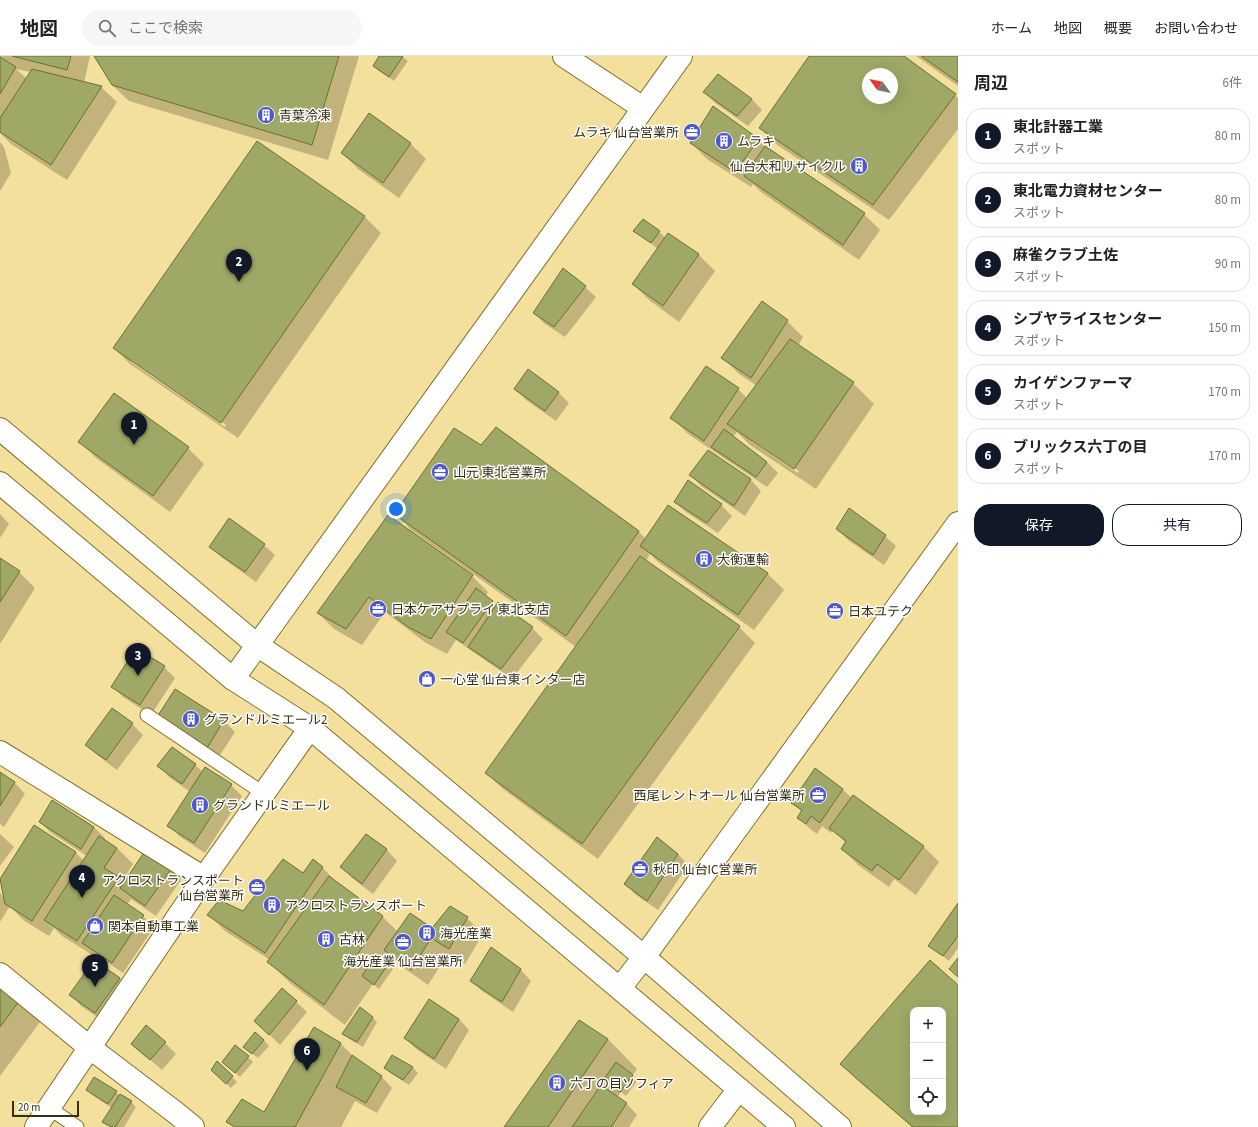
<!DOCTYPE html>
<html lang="ja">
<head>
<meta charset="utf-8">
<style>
  :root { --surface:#fff; --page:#f6f6f6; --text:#222; --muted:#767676; --line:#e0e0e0; --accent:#111827 }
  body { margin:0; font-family:"Source Sans 3","Noto Sans JP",sans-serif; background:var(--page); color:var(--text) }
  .controls { position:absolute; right:12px; bottom:12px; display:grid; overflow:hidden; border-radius:8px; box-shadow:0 4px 16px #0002 }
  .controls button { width:36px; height:36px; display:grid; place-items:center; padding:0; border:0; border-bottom:1px solid var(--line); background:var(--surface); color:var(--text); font:20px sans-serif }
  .compass { position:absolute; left:862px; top:12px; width:36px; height:36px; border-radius:50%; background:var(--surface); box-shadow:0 4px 16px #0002; rotate:303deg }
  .scale { position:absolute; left:12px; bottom:10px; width:67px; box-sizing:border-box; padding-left:4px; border:2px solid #362f13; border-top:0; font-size:11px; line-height:14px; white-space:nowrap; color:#362f13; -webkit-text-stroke:3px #fff; paint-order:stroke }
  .you { position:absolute; left:396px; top:453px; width:14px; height:14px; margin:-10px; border:3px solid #fff; border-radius:50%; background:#1a73e8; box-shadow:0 0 0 6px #1a73e833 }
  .badge { display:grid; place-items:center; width:26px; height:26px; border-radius:50%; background:var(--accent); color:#fff; font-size:13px; font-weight:700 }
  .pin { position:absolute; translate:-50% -33px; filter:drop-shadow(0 1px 2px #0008) }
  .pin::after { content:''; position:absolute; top:21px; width:14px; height:12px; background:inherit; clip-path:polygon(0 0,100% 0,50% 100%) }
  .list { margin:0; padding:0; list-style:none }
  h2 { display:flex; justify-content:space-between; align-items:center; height:52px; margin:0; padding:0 16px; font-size:17px }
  h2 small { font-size:13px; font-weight:400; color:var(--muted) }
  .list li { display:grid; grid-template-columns:26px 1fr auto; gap:12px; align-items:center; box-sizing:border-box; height:56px; margin:0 8px 8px; padding:0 8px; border:1px solid var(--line); border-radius:16px }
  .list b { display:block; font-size:15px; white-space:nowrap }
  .list p { margin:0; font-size:13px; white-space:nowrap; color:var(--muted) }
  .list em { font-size:13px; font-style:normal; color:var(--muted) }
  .actions { display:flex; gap:8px; padding:12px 16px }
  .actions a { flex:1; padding:9px 0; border:1px solid var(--accent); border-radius:16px; text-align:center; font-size:14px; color:var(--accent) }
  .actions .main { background:var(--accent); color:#fff }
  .icon { flex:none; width:22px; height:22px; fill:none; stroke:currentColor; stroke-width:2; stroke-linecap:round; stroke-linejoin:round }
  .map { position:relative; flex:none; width:958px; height:1071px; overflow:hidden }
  header { display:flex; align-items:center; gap:24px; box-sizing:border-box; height:56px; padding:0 20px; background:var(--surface); border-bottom:1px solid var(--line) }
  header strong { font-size:19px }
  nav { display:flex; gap:22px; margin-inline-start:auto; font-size:14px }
  .search { width:280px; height:36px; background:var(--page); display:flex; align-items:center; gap:10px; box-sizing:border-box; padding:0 14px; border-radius:22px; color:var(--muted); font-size:15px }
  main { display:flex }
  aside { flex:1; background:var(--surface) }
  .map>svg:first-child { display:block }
</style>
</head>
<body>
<header>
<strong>地図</strong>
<div class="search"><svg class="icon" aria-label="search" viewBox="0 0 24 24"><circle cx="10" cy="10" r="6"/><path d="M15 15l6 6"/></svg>ここで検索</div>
<nav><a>ホーム</a><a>地図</a><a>概要</a><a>お問い合わせ</a></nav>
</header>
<main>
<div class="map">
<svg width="958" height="1071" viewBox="0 0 958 1071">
  <rect width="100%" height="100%" fill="#f3e09c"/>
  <g fill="#0003" fill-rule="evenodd">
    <path d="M0,0H90L84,27L101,31L117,46L67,124L11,88L0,77ZM16,13L31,16L27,23Z"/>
    <polygon points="95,0 359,0 328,104 129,45 112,29"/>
    <polygon points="380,0 402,0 408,5 394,25 379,15 374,10"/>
    <path d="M811,0H902L958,42V73L889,164L776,88L760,72ZM868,18H892V42H868Z"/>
    <polygon points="916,0 958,0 958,30"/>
    <polygon points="718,19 752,43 762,54 748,70 715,47 705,36"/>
    <polygon points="758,83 766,92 864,158 880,174 859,204 761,136 753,128 751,131 707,103 691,87"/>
    <polygon points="0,86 4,91 11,117 0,135"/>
    <path d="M257,86L365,161L381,177L238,382L130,308L114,292ZM131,303L226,369L225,371L131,306Z"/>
    <polygon points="410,87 426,103 399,142 358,113 342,97"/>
    <polygon points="635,175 659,176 666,182 668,179 699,199 715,215 679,266 649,244 633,228 658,193"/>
    <polygon points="585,231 596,241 565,281 545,268 534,257"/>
    <path d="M787,265L803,281L798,290L853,327L874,348L816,433L750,389L737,376L733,381L767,406L778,417L767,431L688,378L672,362L738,333L747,342L757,330L739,318L723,302ZM751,383L799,415L798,417L751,385Z"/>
    <polygon points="515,333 558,336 569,347 556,365 526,344"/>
    <polygon points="496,372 639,476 646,483 669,450 768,518 784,534 754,574 658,506 650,498 646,505 739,571 755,587 598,803 503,733 486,717 576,591 411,474 395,457 481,390"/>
    <polygon points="80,386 188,392 204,408 170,456 96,402"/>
    <polygon points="708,395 751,424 761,435 745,460 701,430 691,419"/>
    <polygon points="688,426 721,449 732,460 718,477 686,456 675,446"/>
    <polygon points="0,458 9,468 0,482"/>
    <polygon points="388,460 472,520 488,536 486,540 497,550 532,572 543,583 512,623 456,584 447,598 426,587 385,556 362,589 334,573 318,557"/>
    <polygon points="837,473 885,480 896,490 884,509 848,484"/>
    <polygon points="264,489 275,499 256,526 221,501 210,490"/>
    <polygon points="0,504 19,516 35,532 0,588"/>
    <polygon points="164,611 175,622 151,659 123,641 113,631"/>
    <polygon points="176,634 224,665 235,676 218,702 169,671"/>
    <polygon points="112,653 132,668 143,679 117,714 97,699 86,689"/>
    <polygon points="172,692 195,709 203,716 231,729 242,740 205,797 179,780 169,769 190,736 169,721 159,710"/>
    <polygon points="815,713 843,734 852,742 923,790 939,806 916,839 894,823 889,831 858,809 842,793 846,787 833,774 831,777 822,770 817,778 809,772 798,761 802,756 792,747"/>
    <polygon points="0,717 15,727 25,738 4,771 0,768"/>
    <polygon points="53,746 94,771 105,782 104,784 117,792 133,808 122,825 124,828 170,813 181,824 156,860 131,843 127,849 143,860 154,871 123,917 95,898 94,900 62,880 54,872 49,880 23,864 10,850 0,866 0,837 5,842 75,796 84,805 87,800 51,777 40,766"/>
    <polygon points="0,778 14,791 0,810"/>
    <polygon points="366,779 387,794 397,805 373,838 352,822 342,811"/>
    <polygon points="657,782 678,798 688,809 658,854 636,839 626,828"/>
    <polygon points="322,811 338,828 383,861 398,876 433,874 467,862 483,878 465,908 448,898 428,929 401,910 391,900 387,907 393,913 379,933 373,928 345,969 290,927 269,906 270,904 225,875 209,859 244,857 303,819"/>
    <polygon points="958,849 958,892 949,905 930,890"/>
    <polygon points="491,893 521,914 531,925 513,956 482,935 471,925"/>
    <path d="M930,905L958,930V1071H912L857,1024L841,1008ZM913,954H943V1056H913Z"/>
    <polygon points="119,922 130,933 106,967 81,950 71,939"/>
    <polygon points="0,930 19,945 40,966 0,1020"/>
    <polygon points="283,934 307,956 280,989 256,965"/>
    <polygon points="372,961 377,966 363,991 349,983 344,978"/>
    <polygon points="459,963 469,974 446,1013 416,993 405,982"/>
    <polygon points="315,972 341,988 355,1002 382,1021 392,1032 377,1057 355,1045 341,1071 233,1071 228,1066 264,1057"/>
    <polygon points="608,983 637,1013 632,1020 637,1025 626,1040 621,1036 617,1042 627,1048 637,1059 629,1071 505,1071"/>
    <polygon points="264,984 269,990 258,1002 250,996"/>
    <polygon points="165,987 176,998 162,1014 132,988"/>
    <polygon points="393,1000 413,1012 418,1017 409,1029 390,1017 385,1011"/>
    <polygon points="248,1001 253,1006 240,1021 229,1011"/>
    <polygon points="217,1007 237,1026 231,1032 217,1019"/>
    <polygon points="87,1034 116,1036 120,1040 131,1046 136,1051 124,1071 110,1071 104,1065 112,1052 92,1039"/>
  </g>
  <g fill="#9fa866" stroke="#6a7130" fill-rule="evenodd">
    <polygon points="12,0 71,0 67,14"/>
    <polygon points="94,0 339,0 312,89 112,29"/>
    <polygon points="379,0 403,0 389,21 373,10"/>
    <path d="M809,0H904L956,38L873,149L759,72ZM868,18H892V42H868Z"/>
    <polygon points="921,0 958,0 958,26"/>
    <polygon points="0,1 16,11 0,38"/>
    <polygon points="32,13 102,30 51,109 0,76 0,62"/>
    <polygon points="718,18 752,43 737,60 703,36"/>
    <polygon points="713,50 759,83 735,116 690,87"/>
    <polygon points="369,57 411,87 383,127 341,97"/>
    <polygon points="257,85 365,160 221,367 113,292"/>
    <polygon points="765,90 865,157 843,189 744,120"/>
    <polygon points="643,163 660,175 651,187 633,175"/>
    <polygon points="668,177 699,198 663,250 632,228"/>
    <polygon points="563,212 586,230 554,271 533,257"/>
    <polygon points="762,245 788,264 751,322 721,302"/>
    <polygon points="790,283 854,326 794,413 727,368"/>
    <polygon points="706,310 739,332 704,385 670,362"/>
    <polygon points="528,313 559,336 545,355 514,333"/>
    <polygon points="114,337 189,391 153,440 78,386"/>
    <polygon points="496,371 639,475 566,580 394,458 454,372 481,389"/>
    <polygon points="724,373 767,406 756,421 711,391"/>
    <polygon points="708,394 751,423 734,450 689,419"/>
    <polygon points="688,424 722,448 707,467 674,446"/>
    <polygon points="668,449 768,517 738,559 640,490"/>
    <polygon points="849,452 886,479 873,499 836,473"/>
    <polygon points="388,459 473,519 431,583 408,571 369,541 346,573 317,557"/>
    <polygon points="229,462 265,488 245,516 209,491"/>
    <polygon points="640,500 740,570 582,788 485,717"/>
    <polygon points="0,502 20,515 0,546"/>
    <polygon points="476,532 493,545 463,587 446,576"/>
    <polygon points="498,546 533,571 501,613 468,591"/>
    <polygon points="136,592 165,610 140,649 111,631"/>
    <polygon points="175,633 224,664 207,692 157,661"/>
    <polygon points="112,652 133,667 106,704 85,689"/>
    <polygon points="172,691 196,708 182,728 157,710"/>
    <polygon points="205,711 232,728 194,787 167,770"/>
    <polygon points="815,712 843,733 820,767 811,760 806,768 797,762 802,754 791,747"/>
    <polygon points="0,716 15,726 0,750"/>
    <polygon points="853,739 924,790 899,824 877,808 872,815 841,793 846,785 829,772"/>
    <polygon points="52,744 94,771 81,793 39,766"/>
    <polygon points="34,769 76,796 32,865 5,848 0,823"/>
    <polygon points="366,778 387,793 362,828 340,811"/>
    <polygon points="99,780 117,792 104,812 119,821 77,885 44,864"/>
    <polygon points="657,781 678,798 647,845 624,828"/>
    <polygon points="145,795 171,813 145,850 120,832"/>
    <polygon points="283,803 303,817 313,803 323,811 265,897 207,859 219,844 243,855"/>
    <polygon points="329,820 383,860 324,949 267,906"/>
    <polygon points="114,839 144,859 112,907 82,887"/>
    <polygon points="958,847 958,880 943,900 928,890"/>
    <polygon points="450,850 468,861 449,893 431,882 411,914 384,894 410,857 432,872"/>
    <polygon points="491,891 521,913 502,946 470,925"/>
    <polygon points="376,898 389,907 374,929 362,920"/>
    <polygon points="958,902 958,921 949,913"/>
    <polygon points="94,904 120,922 95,957 69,939"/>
    <path d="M930,904L958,929V1071H913L840,1008ZM913,954H943V1056H913Z"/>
    <polygon points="0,929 20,944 0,971"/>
    <polygon points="282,932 297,945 269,979 254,965"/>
    <polygon points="429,943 459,963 434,1003 404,982"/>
    <polygon points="360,951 373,961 357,986 342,978"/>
    <polygon points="579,964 608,983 548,1071 504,1071"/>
    <polygon points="146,969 166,986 150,1004 131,988"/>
    <polygon points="314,971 341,987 295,1071 235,1071 226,1066 242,1043 264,1056"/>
    <polygon points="255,976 264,984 252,998 243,991"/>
    <polygon points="235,989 249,1000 235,1017 222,1006"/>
    <polygon points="352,999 382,1020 366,1047 336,1031"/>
    <polygon points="392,999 413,1011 403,1024 384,1012"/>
    <polygon points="217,1005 233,1020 226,1028 211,1014"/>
    <polygon points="616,1006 633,1019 620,1036 604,1023"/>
    <polygon points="94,1021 117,1035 108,1048 86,1034"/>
    <polygon points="601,1029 627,1047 611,1071 572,1071"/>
    <polygon points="120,1038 132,1045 115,1071 111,1071 102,1066"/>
  </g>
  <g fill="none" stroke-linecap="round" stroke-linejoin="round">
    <defs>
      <g id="lane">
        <polyline points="147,659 263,737"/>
        <polyline points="49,1052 77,1071"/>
      </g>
      <g id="street">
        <polyline points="0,696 204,822"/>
        <polyline points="0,918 89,991 176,1057 193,1071"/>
        <polyline points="36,1071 204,822 310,672"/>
        <polyline points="710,1071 739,1033"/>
      </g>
      <g id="secondary">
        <polyline points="564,0 643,52"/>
        <polyline points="0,373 257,589 336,642 644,901 840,1071"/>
        <polyline points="0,427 233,623 310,672 784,1071"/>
        <polyline points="233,623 681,0"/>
        <polyline points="620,932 644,901 958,467"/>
      </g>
    </defs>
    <use href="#lane" stroke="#7f6e2a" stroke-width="15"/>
    <use href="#street" stroke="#7f6e2a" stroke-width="24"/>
    <use href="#secondary" stroke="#7f6e2a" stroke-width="24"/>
    <use href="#lane" stroke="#fff" stroke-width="13"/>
    <use href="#street" stroke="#fff" stroke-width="22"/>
    <use href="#secondary" stroke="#fff" stroke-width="22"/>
  </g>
  <defs>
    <symbol id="building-disc" viewBox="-11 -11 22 22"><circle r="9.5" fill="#4f57cd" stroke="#fff"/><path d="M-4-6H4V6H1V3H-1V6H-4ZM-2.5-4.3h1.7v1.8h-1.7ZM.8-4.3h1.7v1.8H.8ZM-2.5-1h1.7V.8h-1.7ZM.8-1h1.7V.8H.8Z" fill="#fff"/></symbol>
    <symbol id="office-disc" viewBox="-11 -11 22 22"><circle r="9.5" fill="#4f57cd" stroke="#fff"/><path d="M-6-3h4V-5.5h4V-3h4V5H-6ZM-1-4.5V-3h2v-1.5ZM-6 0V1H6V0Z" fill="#fff"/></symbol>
    <symbol id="shop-disc" viewBox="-11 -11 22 22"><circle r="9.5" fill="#4f57cd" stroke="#fff"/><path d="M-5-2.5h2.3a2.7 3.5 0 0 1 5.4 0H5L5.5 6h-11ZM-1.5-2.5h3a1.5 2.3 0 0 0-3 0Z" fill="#fff"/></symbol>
  </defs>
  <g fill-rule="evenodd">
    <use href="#building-disc" x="256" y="49" width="20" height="20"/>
    <use href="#office-disc" x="682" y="66" width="20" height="20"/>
    <use href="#building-disc" x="714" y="75" width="20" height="20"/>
    <use href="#building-disc" x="849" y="100" width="20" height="20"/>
    <use href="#office-disc" x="430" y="406" width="20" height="20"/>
    <use href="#building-disc" x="694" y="493" width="20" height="20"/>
    <use href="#office-disc" x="368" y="543" width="20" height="20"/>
    <use href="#office-disc" x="825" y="545" width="20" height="20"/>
    <use href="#shop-disc" x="417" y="613" width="20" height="20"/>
    <use href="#building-disc" x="181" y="653" width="20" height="20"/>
    <use href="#office-disc" x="808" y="729" width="20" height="20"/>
    <use href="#building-disc" x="190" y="739" width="20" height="20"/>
    <use href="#office-disc" x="630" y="803" width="20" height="20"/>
    <use href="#office-disc" x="247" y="821" width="20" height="20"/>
    <use href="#building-disc" x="262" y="839" width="20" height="20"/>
    <use href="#shop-disc" x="85" y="860" width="20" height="20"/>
    <use href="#building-disc" x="417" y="867" width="20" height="20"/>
    <use href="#building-disc" x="316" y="873" width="20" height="20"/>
    <use href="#office-disc" x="393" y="876" width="20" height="20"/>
    <use href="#building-disc" x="547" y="1017" width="20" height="20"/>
  </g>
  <g text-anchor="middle" stroke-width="3" stroke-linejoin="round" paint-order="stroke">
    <g font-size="13" fill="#362f13" stroke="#fff" text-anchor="start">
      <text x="279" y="64">青葉冷凍</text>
      <text x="679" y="81" text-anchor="end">ムラキ 仙台営業所</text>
      <text x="737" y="90">ムラキ</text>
      <text x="846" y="115" text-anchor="end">仙台大和リサイクル</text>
      <text x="453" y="421">山元 東北営業所</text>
      <text x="717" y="508">大衡運輸</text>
      <text x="391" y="558">日本ケアサプライ 東北支店</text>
      <text x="848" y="560">日本ユテク</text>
      <text x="440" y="628">一心堂 仙台東インター店</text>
      <text x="204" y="668">グランドルミエール2</text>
      <text x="805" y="744" text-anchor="end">西尾レントオール 仙台営業所</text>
      <text x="213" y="754">グランドルミエール</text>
      <text x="653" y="818">秋印 仙台IC営業所</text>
      <text x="244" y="829" text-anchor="end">アクロストランスポート<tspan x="244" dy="15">仙台営業所</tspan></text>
      <text x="285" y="854">アクロストランスポート</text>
      <text x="108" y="875">関本自動車工業</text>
      <text x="440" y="882">海光産業</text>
      <text x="339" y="888">古林</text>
      <text x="403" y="910" text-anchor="middle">海光産業 仙台営業所</text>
      <text x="570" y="1032">六丁の目ソフィア</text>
    </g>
  </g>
</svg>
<div class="controls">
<button>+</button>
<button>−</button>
<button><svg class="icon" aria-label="locate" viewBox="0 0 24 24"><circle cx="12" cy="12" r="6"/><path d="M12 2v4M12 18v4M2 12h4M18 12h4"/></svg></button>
</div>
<svg class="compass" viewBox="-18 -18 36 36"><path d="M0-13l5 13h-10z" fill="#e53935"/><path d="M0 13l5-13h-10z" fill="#767676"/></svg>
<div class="scale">20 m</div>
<div class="you"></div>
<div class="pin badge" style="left:134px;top:389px">1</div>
<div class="pin badge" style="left:239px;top:226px">2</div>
<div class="pin badge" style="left:138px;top:620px">3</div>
<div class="pin badge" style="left:82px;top:842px">4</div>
<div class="pin badge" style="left:95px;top:931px">5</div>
<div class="pin badge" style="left:307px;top:1015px">6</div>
</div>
<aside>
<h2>周辺<small>6件</small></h2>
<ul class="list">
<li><span class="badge">1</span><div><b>東北計器工業</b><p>スポット</p></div><em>80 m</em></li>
<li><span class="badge">2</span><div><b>東北電力資材センター</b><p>スポット</p></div><em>80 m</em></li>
<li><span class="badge">3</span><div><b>麻雀クラブ土佐</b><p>スポット</p></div><em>90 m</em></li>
<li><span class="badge">4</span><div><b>シブヤライスセンター</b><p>スポット</p></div><em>150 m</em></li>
<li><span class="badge">5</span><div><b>カイゲンファーマ</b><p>スポット</p></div><em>170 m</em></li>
<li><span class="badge">6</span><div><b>ブリックス六丁の目</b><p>スポット</p></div><em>170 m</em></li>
</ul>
<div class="actions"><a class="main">保存</a><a>共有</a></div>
</aside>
</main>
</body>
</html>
